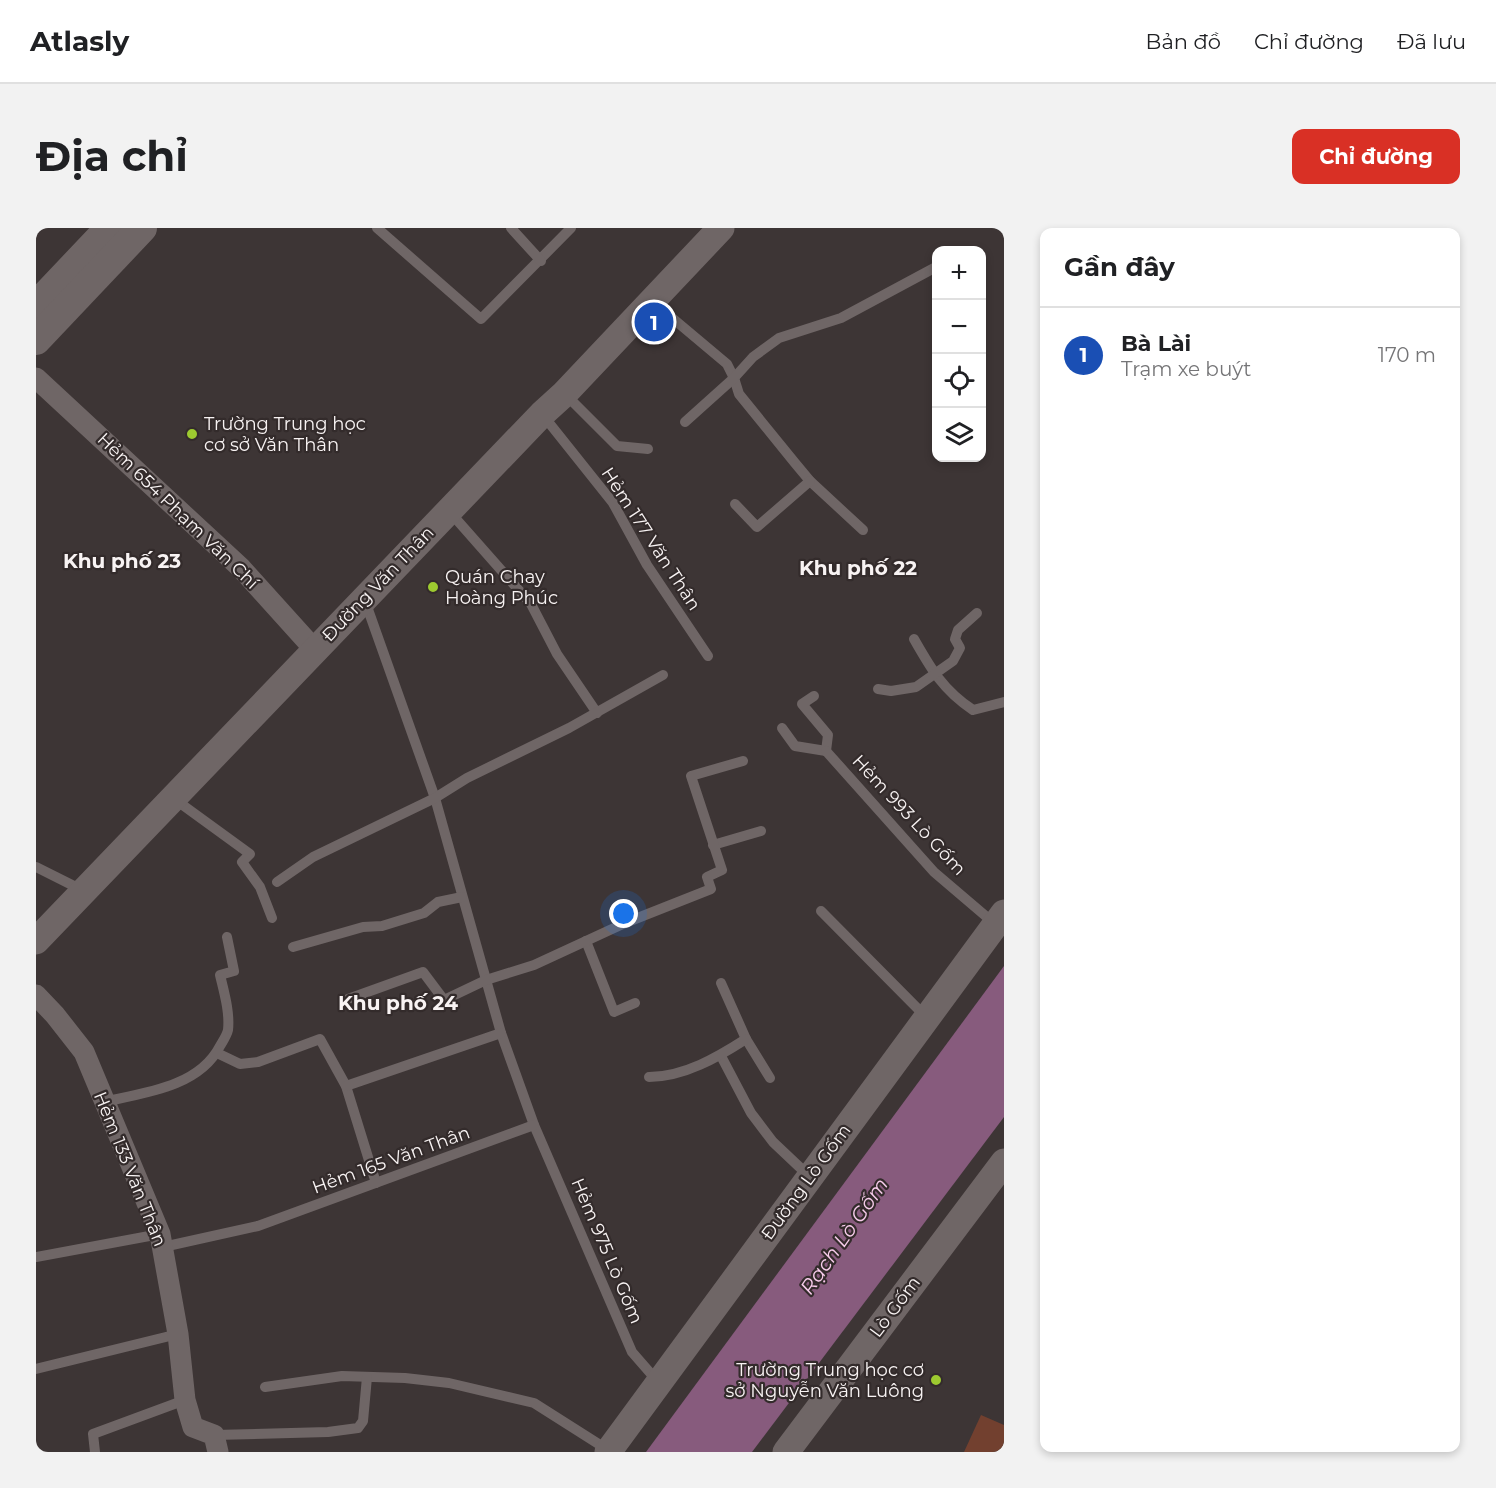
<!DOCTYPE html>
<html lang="vi">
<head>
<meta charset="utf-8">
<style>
  :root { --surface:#fff; --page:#f2f2f2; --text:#202124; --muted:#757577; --line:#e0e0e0; --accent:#d93025 }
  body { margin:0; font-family:Montserrat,sans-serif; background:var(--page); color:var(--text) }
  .controls { position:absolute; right:18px; top:18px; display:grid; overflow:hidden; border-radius:12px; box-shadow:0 3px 9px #0003 }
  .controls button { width:54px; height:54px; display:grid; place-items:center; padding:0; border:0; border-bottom:2px solid var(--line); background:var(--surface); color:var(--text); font:30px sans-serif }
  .you { position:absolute; left:588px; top:686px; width:21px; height:21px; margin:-15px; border:4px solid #fff; border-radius:50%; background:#1a73e8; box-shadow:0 0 0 9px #1a73e833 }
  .badge { display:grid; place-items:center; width:39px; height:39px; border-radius:50%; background:var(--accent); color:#fff; font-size:20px; font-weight:700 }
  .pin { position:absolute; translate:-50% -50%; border:3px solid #fff; box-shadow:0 2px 6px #0006 }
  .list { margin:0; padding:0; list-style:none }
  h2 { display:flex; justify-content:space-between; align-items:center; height:78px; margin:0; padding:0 24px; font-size:26px }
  h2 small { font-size:20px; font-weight:400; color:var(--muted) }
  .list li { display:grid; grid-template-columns:39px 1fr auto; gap:18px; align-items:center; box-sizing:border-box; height:96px; padding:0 24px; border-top:2px solid var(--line) }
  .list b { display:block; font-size:22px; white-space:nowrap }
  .list p { margin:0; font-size:20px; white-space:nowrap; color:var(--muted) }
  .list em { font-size:20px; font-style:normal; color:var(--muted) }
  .icon { flex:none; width:33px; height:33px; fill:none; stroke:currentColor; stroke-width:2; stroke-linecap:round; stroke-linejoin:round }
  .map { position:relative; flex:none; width:968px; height:1224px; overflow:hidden; border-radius:12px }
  header { display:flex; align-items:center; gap:36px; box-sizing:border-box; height:84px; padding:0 30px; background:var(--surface); border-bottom:2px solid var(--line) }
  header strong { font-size:28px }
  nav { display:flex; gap:33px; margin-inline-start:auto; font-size:21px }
  .intro { display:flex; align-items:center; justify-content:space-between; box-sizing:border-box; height:144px; padding:0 36px }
  h1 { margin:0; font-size:42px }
  .button { padding:15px 27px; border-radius:12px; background:var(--accent); color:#fff; font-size:21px; font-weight:700 }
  main { display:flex; gap:36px; padding:0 36px }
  aside { flex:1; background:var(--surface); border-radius:12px; box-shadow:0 3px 9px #0003 }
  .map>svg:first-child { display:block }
</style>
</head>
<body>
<header>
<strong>Atlasly</strong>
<nav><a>Bản đồ</a><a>Chỉ đường</a><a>Đã lưu</a></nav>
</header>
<div class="intro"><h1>Địa chỉ</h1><a class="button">Chỉ đường</a></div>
<main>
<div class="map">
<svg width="968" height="1224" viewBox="0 0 968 1224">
  <rect width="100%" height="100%" fill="#3d3535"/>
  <polygon fill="#875b7d" points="968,738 968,889 716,1224 610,1224"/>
  <polygon fill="#72402f" points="945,1187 968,1197 968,1224 928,1224"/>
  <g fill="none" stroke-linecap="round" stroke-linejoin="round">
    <g stroke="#6f6666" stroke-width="10">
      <polyline points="341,0 445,91 535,0"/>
      <polyline points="475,0 505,33"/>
      <polyline points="616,73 691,136 698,150 703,166 759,235 774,253 827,302"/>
      <polyline points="529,166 581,218 612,221"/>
      <polyline points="506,186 577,275 611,337 672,428"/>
      <polyline points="649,194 698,150 717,129 743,110 805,90 900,39"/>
      <polyline points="699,276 721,299 774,253"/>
      <polyline points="413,283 495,376 521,426 561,485"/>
      <polyline points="329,373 399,570 465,805 498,897 596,1124 623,1155"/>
      <path d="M878,411C895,441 907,462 937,482L968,474"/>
      <polyline points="842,461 855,463 880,459 917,433 924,420 919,411 922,402 941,385"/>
      <polyline points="778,468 766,476 792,507 790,523"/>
      <polyline points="746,500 759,518 790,523"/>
      <polyline points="790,523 898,644 959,696"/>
      <polyline points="137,570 214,626 206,634 224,659 236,690"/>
      <polyline points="677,617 725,603"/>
      <polyline points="0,639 48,663"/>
      <polyline points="241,654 277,629 399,570 431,550 533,500 627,447"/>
      <polyline points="785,683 891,790"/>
      <polyline points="550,713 578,784 599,775"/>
      <polyline points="257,719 327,699 346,698 388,685 402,674 426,669"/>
      <polyline points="685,755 710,811 734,850"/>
      <polyline points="312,771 387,744 408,772 450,752 498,737 589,695 675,661 671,649 686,642 655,548 707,533"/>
      <polyline points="181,825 204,836 222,834 284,811 310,858 340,955"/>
      <polyline points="685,828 715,885 737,914 774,949"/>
      <path d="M613,849C648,849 682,829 710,811"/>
      <polyline points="310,858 465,805"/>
      <path d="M67,874C108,865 163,859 184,818C187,813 191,807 192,802C194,784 188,764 184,747L198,743L191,709"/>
      <polyline points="127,1019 222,998 498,897"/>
      <polyline points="0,1029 124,1006"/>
      <polyline points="0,1141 142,1106"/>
      <polyline points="229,1159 306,1148 369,1150 413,1155 498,1175 572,1222"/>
      <polyline points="178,1207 292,1204 322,1200 327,1193 331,1149"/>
      <polyline points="59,1224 57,1206 149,1172"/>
    </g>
    <g stroke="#6f6666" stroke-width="21">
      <polyline points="0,150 205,340 279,422"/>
      <polyline points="0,767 19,787 48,824 124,1006 142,1106 149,1172 157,1199 178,1207 182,1224"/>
    </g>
    <g stroke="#6f6666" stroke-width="27">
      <polyline points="0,713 506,186 528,166 685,0"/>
      <polyline points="572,1224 968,685"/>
      <polyline points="750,1224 968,934"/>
    </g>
    <g stroke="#6f6666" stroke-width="30">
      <polyline points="0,78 74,0"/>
      <polyline points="0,112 106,0"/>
    </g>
  </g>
  <g fill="#9dca30" stroke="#332b2b" stroke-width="2">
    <circle cx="156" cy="206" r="6"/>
    <circle cx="397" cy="359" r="6"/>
    <circle cx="900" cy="1152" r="6"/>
  </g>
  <g text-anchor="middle" stroke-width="4.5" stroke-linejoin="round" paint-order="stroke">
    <g font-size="18" fill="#f8f3f3" stroke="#332b2b" text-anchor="start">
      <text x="168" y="202">Trường Trung học<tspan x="168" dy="21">cơ sở Văn Thân</tspan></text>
      <text x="409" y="355">Quán Chay<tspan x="409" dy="21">Hoàng Phúc</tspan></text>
      <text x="888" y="1148" text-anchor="end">Trường Trung học cơ<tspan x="888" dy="21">sở Nguyễn Văn Luông</tspan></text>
    </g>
    <g font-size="18" fill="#f8f3f3" stroke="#332b2b">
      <text transform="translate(142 283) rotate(44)" y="6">Hẻm 654 Phạm Văn Chí</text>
      <text transform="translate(615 311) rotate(57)" y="6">Hẻm 177 Văn Thân</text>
      <text transform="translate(342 356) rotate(-46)" y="6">Đường Văn Thân</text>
      <text transform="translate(873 587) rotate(47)" y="6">Hẻm 993 Lò Gốm</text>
      <text transform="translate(355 932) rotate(-20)" y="6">Hẻm 165 Văn Thân</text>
      <text transform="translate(94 941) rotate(68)" y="6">Hẻm 133 Văn Thân</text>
      <text transform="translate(770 954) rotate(-54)" y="6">Đường Lò Gốm</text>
      <text transform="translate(571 1023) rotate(67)" y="6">Hẻm 975 Lò Gốm</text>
      <text transform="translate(859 1079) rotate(-53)" y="6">Lò Gốm</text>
    </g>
    <g font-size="20" font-weight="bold" fill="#f8f3f3" stroke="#332b2b">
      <text x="86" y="340">Khu phố 23</text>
      <text x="822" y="347">Khu phố 22</text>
      <text x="362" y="782">Khu phố 24</text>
    </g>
    <g font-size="20" font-style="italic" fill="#f8cdec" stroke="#332b2b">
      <text transform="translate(808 1008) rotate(-55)" y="7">Rạch Lò Gốm</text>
    </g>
  </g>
</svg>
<div class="controls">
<button>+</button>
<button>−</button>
<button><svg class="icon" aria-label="locate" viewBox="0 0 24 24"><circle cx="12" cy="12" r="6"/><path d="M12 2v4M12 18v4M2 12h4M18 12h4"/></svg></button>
<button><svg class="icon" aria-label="layers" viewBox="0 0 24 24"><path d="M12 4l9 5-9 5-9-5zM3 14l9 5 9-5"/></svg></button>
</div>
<div class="you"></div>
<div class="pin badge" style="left:618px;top:94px;background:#1a4fb4">1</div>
</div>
<aside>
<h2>Gần đây<small></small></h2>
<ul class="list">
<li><span class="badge" style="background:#1a4fb4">1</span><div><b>Bà Lài</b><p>Trạm xe buýt</p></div><em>170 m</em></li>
</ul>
</aside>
</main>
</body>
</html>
